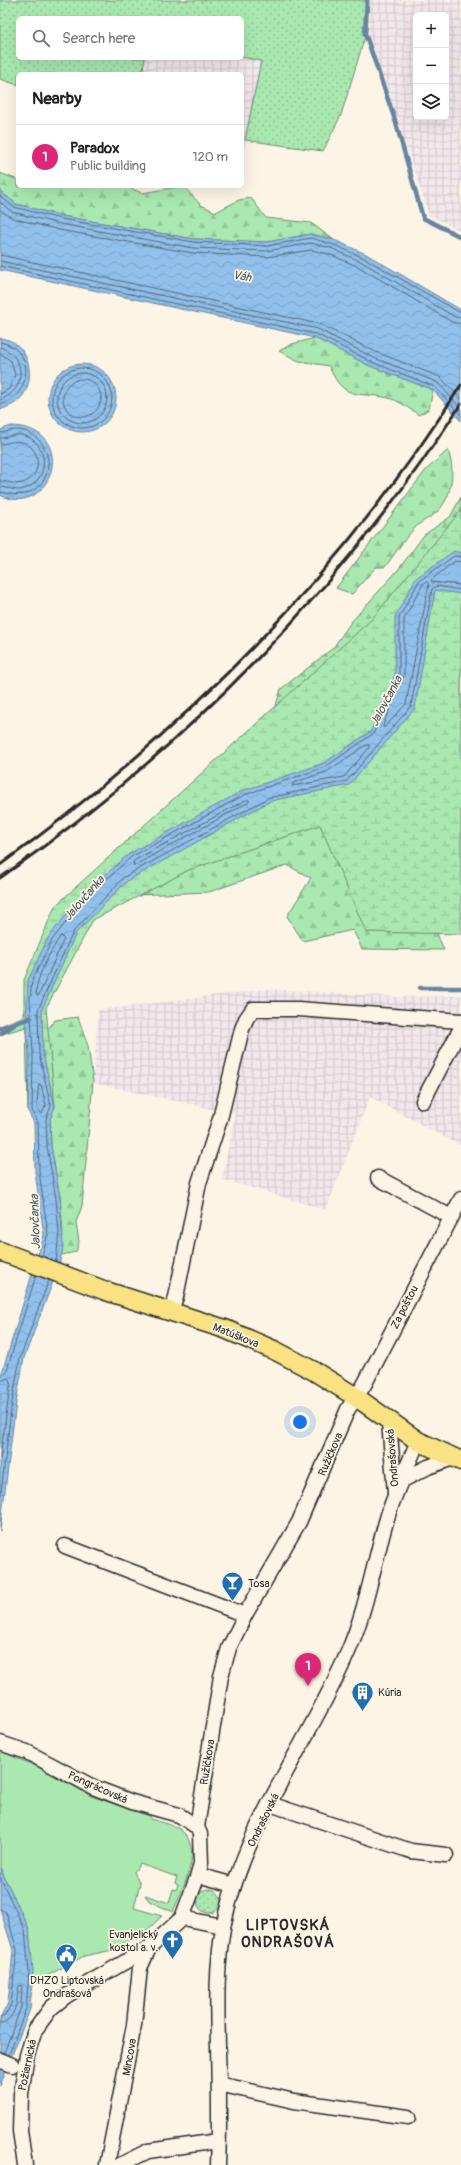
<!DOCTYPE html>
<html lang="en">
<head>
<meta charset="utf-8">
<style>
  :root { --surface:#fff; --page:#f6f6f6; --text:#202124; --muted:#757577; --line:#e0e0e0; --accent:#db2777 }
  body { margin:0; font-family:Pangolin,sans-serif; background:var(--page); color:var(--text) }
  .controls { position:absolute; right:12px; top:12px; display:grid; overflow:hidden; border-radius:6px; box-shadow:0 4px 16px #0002 }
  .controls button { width:36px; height:36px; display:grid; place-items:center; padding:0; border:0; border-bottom:1px solid var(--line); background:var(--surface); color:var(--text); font:20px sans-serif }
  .you { position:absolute; left:300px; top:1422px; width:14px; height:14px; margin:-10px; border:3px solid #fff; border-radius:50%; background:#1a73e8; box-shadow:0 0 0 6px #1a73e833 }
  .badge { display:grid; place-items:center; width:26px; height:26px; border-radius:50%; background:var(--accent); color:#fff; font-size:13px; font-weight:700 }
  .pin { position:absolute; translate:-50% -33px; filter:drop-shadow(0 1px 2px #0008) }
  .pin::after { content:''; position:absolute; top:21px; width:14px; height:12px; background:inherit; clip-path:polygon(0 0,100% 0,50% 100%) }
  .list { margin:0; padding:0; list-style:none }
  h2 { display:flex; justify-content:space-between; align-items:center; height:52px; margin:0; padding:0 16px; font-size:17px }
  h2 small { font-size:13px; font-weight:400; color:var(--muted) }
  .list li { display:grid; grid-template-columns:26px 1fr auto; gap:12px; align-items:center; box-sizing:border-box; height:64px; padding:0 16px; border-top:1px solid var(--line) }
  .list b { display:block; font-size:15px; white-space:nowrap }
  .list p { margin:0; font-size:13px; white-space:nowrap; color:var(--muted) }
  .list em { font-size:13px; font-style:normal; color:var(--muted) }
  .icon { flex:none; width:22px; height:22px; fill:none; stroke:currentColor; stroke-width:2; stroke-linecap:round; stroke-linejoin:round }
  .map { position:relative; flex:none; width:461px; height:2165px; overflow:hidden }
  .search { position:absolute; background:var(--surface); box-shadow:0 4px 16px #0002; left:16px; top:16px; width:228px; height:44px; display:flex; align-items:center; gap:10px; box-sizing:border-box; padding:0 14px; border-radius:6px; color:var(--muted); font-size:15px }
  .panel { position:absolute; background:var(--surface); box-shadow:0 4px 16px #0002; left:16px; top:72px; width:228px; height:116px; border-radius:6px }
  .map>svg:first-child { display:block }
</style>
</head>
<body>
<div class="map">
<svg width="461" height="2165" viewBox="0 0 461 2165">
  <defs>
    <pattern id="industrial-grid" width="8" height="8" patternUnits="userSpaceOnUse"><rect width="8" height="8" fill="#f2e8ec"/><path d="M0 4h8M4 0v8" fill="none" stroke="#d0c7cb"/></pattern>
    <pattern id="grass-dots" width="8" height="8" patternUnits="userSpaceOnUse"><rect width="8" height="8" fill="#a9e8b0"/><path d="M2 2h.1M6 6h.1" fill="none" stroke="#92c798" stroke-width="1.8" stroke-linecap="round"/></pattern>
    <pattern id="forest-firs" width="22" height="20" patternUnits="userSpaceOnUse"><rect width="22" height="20" fill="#a9e8b0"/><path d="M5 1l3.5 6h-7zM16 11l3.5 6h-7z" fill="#92c798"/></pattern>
    <pattern id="wetland-marsh" width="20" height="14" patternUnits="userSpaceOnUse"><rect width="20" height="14" fill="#a9e8b0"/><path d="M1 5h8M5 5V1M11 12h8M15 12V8" fill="none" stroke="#92c798"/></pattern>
    <pattern id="water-waves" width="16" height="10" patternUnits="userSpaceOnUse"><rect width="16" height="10" fill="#90c0eb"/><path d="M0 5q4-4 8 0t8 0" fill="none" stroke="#7ca5ca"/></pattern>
  </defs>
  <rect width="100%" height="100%" fill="#fcf5e5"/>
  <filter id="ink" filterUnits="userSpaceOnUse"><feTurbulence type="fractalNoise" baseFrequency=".025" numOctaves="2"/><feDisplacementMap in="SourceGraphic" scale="8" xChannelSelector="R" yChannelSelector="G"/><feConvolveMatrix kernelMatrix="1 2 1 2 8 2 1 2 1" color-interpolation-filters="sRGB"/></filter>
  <g filter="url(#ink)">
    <g fill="url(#industrial-grid)" fill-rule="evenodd">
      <path d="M369,0H461V231L429,215L367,30ZM416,15H446V117H416Z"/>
      <polygon points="242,57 261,61 243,154 242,74 142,74 145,58"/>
      <polygon points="268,989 396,997 461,996 461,1146 370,1097 326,1210 222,1179 235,1114 93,1083 98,1010"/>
    </g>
    <g fill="url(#grass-dots)" stroke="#6a8a6e">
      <polygon points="0,0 369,0 367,30 341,115 323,151 245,140 261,61 242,57 242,18 18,18 18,58 145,58 142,74 18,74 18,85 0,79"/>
      <circle cx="209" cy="1901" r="12"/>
    </g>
    <g fill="url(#forest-firs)" stroke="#6a8a6e">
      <polygon points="0,173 18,180 18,186 125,186 142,193 183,186 201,205 216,212 239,200 251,198 266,218 311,223 334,240 311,234 267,242 194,239 62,216 16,204 0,191"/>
      <path d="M315,338L370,366L433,390L429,409L419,415C411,410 401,402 392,399C361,390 344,404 329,366L299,361L279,351L292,344Z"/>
      <path d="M448,450C455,469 453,495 438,511C432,517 424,520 418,525C405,537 395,554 385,567H376L352,594L336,588L426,470Z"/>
      <polygon points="461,497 461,871 430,917 444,950 362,949 353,930 303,941 287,916 311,878 287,865 209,892 136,895 245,806 281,689 333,648 351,622 398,570 424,535 450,517"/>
      <polygon points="78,1017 88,1046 93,1081 82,1206 76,1222 79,1242 76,1252 61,1255 63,1233 60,1198 51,1146 50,1119 55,1106 43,1035 55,1020"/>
    </g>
    <polygon fill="url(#wetland-marsh)" stroke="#6a8a6e" points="461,510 461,934 366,932 320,825 189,870 93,920 46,1008 55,1106 28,1111 26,1027 2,1034 0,1026 24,1016 24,980 55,906 372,619"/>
    <path fill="#a9e8b0" stroke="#6a8a6e" d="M0,1751L43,1769L91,1796L150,1816V1819C160,1822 178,1825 184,1833C203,1854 181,1890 173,1912L149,1901L145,1895L169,1903L173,1889L176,1890L178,1885L175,1883L177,1877L140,1864L134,1872L140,1883L134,1908L162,1916L137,1940L134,1938L113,1950L84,1956L41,1979L33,1980L29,1929L0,1868Z"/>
    <g fill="url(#water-waves)" stroke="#68849e">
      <polygon points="0,191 16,204 62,216 194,239 267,242 311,234 334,240 366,254 461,310 461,421 433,390 370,366 315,338 0,270"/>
      <path d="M0,338C29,340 39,381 19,400C14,405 7,407 0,410Z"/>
      <circle cx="82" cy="398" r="34"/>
      <path d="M11,426C81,427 52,521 0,495V430Z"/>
      <polygon points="454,551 461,553 461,594 435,590 415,708 349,785 270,801 127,881 76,933 42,1010 43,1054 55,1106 50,1119 51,1146 60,1198 63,1247 59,1266 24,1358 16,1402 0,1531 0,1379 44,1235 35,1172 34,1123 28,1111 29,1054 26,1020 28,980 48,938 78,900 129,854 242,791 324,763 371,731 395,675 395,617 416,578"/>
      <polygon points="0,1868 29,1929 33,1971 30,2009 0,2086 0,2019 8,2003 13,1950 0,1909"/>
    </g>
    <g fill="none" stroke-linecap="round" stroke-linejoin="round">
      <g stroke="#536778" stroke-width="1">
        <polyline points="0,196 14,207 61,219 194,242 267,246 311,238 332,244 364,258 461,313"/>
        <polyline points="0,202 12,212 60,224 193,248 267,251 311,243 331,248 362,262 455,317 461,318"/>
        <polyline points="0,210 12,218 59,230 193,253 267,257 311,250 329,254 359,267 452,322 461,324"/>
        <polyline points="0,255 319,324 376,352 440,377 461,399"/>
        <polyline points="0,261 318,329 374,358 437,382 461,408"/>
        <polyline points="0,266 316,334 372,362 435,387 461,415"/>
        <path d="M0,342C36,349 33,395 0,405"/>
        <path d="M0,347C27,356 27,391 0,400"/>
        <polyline points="0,353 11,361 15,375 9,389 0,394"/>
        <circle cx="82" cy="398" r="30"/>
        <circle cx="82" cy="398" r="25"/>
        <circle cx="82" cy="398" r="19"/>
        <path d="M0,433C8,432 15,428 24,431C55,440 57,486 24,494C16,496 8,493 0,492"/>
        <path d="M0,438C7,438 13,434 21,435C50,440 51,481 24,489C16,492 8,487 0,487"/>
        <path d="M0,444C7,444 14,440 22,442C42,447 43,478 22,483C14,485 7,481 0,481"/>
        <polyline points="461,562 455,561 431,580 432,582 461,585"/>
        <polygon points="427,582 429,584 406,704 384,728 383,725 404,676 404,619 423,584"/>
        <polygon points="366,745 369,745 369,748 344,777 292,786 293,783 328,771"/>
        <polygon points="246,800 249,800 249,802 135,865 133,865 134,861"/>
        <path d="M61,936L64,939L39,995L37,996C32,984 53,946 61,936Z"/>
        <polygon points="39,1084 41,1085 46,1105 42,1114 37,1108"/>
        <polyline points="42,1256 48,1234 39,1172 38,1122 32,1110 33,1054 30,998 32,981 52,940 81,903 131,857 244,795 325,767 373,734 399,676 399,618 419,581 454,556 461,557"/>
        <polyline points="56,1261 59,1233 56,1199 47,1146 46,1119 51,1106 39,1054 38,1010 73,932 124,877 268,798 347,781 411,706 432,589 436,586 461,590"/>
        <polyline points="0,1376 6,1373 36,1275"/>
        <polyline points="0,1381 8,1378 11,1380 0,1459"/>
        <polyline points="0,1501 12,1402 20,1358 49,1280"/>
        <polyline points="0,1877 25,1930 29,1972 26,2008 9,2055"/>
        <polyline points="0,1909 6,1912 17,1950 11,2004 5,2016 0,2018"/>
        <path d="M0,2023C16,2022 17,1998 19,1986L22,1985L21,2007L4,2053"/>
      </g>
      <g stroke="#68849e" stroke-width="4.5">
        <polyline points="367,0 365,33 395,120 423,218 461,237"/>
        <polyline points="420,988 461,988"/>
        <polyline points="0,1028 31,1018"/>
        <polyline points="0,1034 14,1025"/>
      </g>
      <defs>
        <g id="minor">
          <polyline points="423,1101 461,1028"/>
          <polyline points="378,1178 451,1217"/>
          <polyline points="171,1311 176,1297 199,1183 220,1119 242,1029 246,1019 253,1009 298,1009 461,1021"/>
          <polyline points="389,1422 395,1493"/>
          <polyline points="401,1481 428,1467 453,1458"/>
          <polyline points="245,1615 299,1522 348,1409 364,1385 461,1199"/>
          <polyline points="0,1743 27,1752 93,1787 132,1802 179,1815 197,1827"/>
          <polyline points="270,1804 411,1851 446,1855"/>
          <polyline points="198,1875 234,1885"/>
          <polyline points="182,1918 223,1926"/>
          <polyline points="0,2060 12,2065"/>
          <polyline points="219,2084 294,2101 408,2117"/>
          <polyline points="25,2165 20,2131 21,2094 27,2055 35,2030 51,2008 66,1996 149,1948 182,1918 198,1875 201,1863 200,1834 197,1827 221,1676 229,1648 245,1615 65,1546"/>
          <polyline points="107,2165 134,2025 140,1968 149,1948"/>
          <polyline points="120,2165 148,2151 218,2141"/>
          <path d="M218,2165C220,2125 219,2085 218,2046C217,2005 216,1964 224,1923C244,1825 309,1743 348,1652C367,1608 374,1561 388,1515C396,1490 408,1465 418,1441"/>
        </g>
        <polyline id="major" points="0,1251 106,1291 225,1329 276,1351 314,1371 356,1397 418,1441 461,1461"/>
      </defs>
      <use href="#minor" stroke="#2b2b2b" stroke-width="17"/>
      <use href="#major" stroke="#2b2b2b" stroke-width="21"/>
      <use href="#minor" stroke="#fcf5e5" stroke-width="14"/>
      <use href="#major" stroke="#f8e281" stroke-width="18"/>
      <g stroke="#2b2b2b" stroke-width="3">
        <path d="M0,865C180,734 341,575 461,385"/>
        <path d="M0,878C181,752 341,589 461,404"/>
      </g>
    </g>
  </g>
  <defs>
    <symbol id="bar-pin" viewBox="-11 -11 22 30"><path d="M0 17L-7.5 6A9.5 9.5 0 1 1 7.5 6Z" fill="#1f6fb2" stroke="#fcf5e5"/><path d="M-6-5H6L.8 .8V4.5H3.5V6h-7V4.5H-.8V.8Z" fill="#fff"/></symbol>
    <symbol id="building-pin" viewBox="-11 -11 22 30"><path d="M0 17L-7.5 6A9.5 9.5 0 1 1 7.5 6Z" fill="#1f6fb2" stroke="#fcf5e5"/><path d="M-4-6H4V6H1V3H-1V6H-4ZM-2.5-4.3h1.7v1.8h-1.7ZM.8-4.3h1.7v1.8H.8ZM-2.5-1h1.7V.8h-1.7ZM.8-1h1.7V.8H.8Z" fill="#fff"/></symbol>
    <symbol id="church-pin" viewBox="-11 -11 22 30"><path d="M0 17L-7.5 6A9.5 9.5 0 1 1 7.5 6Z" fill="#1f6fb2" stroke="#fcf5e5"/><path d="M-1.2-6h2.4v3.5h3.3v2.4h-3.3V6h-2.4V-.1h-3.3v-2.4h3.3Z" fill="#fff"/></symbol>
    <symbol id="civic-pin" viewBox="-11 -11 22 30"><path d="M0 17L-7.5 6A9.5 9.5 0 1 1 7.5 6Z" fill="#1f6fb2" stroke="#fcf5e5"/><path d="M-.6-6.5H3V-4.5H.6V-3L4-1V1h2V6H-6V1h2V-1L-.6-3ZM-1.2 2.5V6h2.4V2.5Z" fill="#fff"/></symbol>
  </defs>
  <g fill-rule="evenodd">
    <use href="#bar-pin" x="220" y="1570" width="25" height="34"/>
    <use href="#building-pin" x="350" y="1680" width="25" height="34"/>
    <use href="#church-pin" x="160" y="1928" width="25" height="34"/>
    <use href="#civic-pin" x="54" y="1942" width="25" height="34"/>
  </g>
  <g text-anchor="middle" stroke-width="3.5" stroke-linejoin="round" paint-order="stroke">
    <g font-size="11" fill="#2b2b2b" stroke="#fcf5e5">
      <text transform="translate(404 1307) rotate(-63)" y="4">Za poštou</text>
      <text transform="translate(236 1335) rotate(22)" y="4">Matúškova</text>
      <text transform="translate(330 1454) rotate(-67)" y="4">Ružičkova</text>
      <text transform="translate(392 1458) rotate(-95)" y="4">Ondrašovská</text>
      <text transform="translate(207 1762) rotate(-81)" y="4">Ružičkova</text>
      <text transform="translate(98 1787) rotate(24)" y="4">Pongrácovská</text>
      <text transform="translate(263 1820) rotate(-64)" y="4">Ondrašovská</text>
      <text transform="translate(129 2057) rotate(-80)" y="4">Mincova</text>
      <text transform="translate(27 2065) rotate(-78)" y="4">Požiarnická</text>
    </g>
    <g font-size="11" fill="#2b2b2b" stroke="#fcf5e5" text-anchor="start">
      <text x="248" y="1587">Tosa</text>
      <text x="378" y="1696">Kúria</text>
      <text x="158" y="1938" text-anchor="end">Evanjelický<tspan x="158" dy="13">kostol a. v.</tspan></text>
      <text x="67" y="1984" text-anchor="middle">DHZO Liptovská<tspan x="67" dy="13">Ondrašová</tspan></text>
    </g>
    <g font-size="12" font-style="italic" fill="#495865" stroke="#fcf5e5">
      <text transform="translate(242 276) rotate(11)" y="4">Váh</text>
      <text transform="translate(386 701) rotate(-62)" y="4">Jalovčanka</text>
      <text transform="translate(84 898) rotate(-49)" y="4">Jalovčanka</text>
      <text transform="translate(35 1222) rotate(-92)" y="4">Jalovčanka</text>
    </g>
    <g font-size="15" font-weight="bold" letter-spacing="1" fill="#2b2b2b" stroke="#fcf5e5">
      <text x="288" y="1930">LIPTOVSKÁ<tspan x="288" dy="17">ONDRAŠOVÁ</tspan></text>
    </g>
  </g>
</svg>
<div class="controls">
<button>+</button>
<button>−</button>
<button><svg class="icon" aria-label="layers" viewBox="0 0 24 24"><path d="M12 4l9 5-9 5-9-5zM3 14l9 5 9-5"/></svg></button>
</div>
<div class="you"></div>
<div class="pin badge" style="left:308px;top:1686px">1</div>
<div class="search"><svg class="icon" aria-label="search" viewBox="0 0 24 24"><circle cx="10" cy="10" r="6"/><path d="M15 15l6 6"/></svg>Search here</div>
<section class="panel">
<h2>Nearby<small></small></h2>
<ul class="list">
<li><span class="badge">1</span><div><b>Paradox</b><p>Public building</p></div><em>120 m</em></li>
</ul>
</section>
</div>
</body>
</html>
